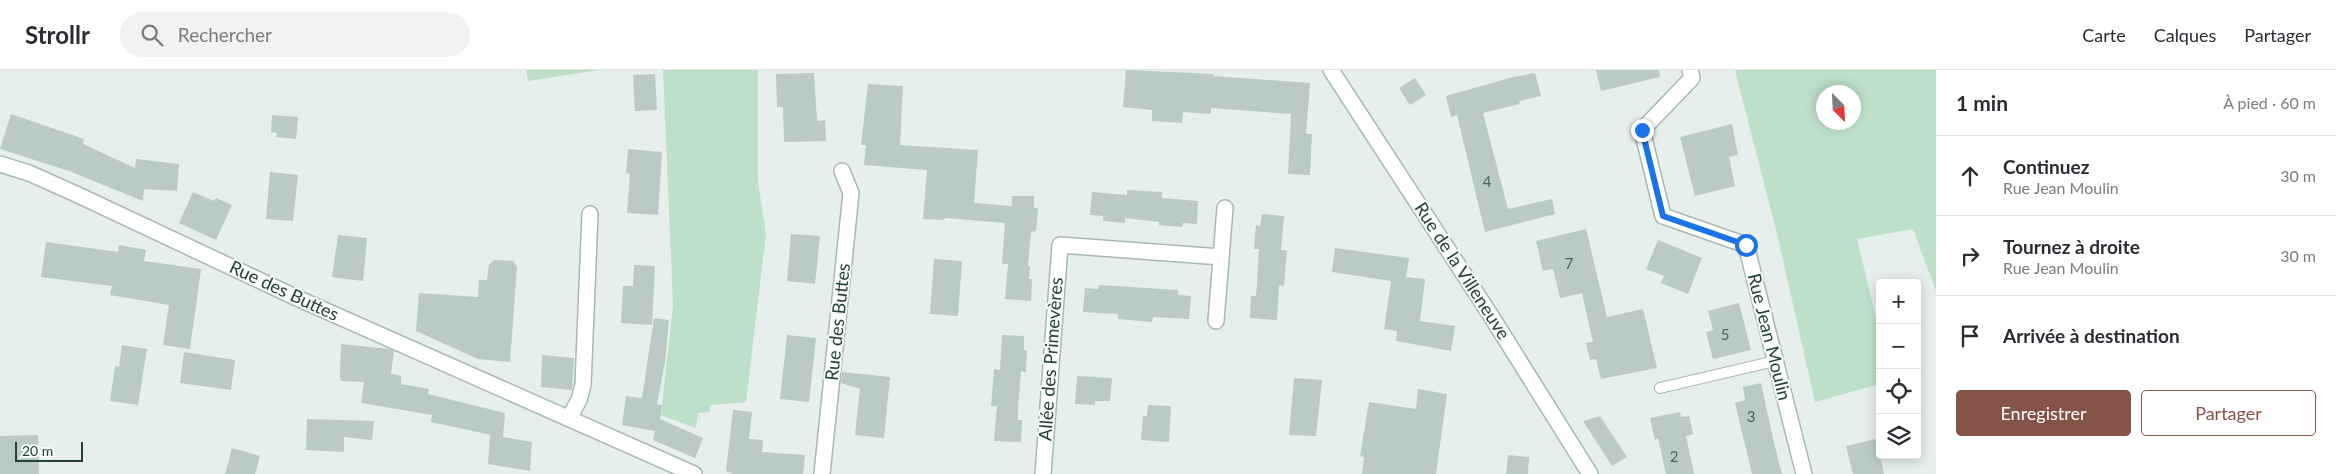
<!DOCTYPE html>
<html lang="fr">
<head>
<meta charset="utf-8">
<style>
  :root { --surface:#fff; --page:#f2f2f3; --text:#2b2b33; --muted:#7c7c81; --line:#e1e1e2; --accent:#855347 }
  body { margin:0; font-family:Lato,sans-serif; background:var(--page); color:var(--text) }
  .controls { position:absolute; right:15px; bottom:15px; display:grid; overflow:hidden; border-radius:5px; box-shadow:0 2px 12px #0003 }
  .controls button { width:45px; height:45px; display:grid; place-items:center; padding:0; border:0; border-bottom:1px solid var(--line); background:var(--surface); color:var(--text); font:25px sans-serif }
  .compass { position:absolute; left:1816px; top:15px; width:45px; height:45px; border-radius:50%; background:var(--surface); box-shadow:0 2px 12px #0003; rotate:156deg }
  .scale { position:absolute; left:15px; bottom:12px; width:68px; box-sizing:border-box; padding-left:5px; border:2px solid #24423a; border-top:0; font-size:14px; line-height:18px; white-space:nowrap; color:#24423a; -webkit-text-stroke:4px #f7fbf9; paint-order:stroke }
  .stop { position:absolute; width:15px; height:15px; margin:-11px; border:4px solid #1a73e8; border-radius:50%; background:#fff }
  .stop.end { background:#1a73e8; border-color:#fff; box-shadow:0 1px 5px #0008 }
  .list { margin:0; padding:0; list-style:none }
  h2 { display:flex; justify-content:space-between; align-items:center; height:65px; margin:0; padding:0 20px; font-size:21px }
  h2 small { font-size:16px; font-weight:400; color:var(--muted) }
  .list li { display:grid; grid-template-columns:32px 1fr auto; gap:15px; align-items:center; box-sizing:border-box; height:80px; padding:0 20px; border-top:1px solid var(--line) }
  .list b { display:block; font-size:19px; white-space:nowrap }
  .list p { margin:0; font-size:16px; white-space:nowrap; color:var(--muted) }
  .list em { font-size:16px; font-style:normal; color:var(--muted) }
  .actions { display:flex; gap:10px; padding:15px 20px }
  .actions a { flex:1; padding:11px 0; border:1px solid var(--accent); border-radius:5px; text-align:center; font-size:18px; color:var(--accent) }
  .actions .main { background:var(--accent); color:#fff }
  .icon { flex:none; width:28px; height:28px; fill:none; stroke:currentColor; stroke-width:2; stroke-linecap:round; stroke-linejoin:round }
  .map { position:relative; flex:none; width:1936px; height:404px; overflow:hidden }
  header { display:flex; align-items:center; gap:30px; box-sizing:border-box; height:70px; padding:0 25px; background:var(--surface); border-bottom:1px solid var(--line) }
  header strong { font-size:24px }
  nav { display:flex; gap:28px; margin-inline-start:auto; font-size:18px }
  .search { width:350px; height:45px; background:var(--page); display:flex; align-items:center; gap:12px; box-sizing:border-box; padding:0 18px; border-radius:28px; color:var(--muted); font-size:19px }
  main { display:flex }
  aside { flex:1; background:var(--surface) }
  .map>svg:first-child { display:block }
</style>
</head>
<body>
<header>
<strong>Strollr</strong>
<div class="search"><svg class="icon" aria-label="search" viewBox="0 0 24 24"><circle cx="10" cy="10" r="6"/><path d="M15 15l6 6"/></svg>Rechercher</div>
<nav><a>Carte</a><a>Calques</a><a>Partager</a></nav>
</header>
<main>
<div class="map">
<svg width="1936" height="404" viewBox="0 0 1936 404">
  <rect width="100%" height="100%" fill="#e6efeb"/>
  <g fill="#bfe0c8" fill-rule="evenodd">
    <polygon points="526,0 600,0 528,11"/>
    <polygon points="663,0 758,0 758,112 766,164 746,332 710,335 710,342 698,343 696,358 661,345 673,235"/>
    <path d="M1735,0H1936V221L1913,159L1857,169L1880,264V314L1815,332L1778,168ZM1854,22V52H1824V22Z"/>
  </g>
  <g fill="#bbcac4">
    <polygon points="1126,0 1214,4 1213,6 1310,13 1306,64 1312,64 1310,105 1288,104 1291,44 1211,38 1211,44 1183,42 1182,53 1152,51 1152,40 1123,37"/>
    <polygon points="1596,0 1659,0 1660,7 1601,21"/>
    <polygon points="814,3 817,51 825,50 826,71 784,72 783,37 777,37 776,4"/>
    <polygon points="1535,3 1541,26 1519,31 1520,34 1483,43 1508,139 1552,129 1555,144 1485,162 1457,45 1451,47 1446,26 1513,7"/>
    <polygon points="655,4 657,40 635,41 633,5"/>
    <polygon points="1415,8 1426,25 1410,35 1399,18"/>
    <polygon points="868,14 903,16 900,75 978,80 974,133 1012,136 1012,126 1034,126 1034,138 1038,138 1036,161 1031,162 1028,196 1030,196 1029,209 1032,209 1031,231 1005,229 1008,194 1002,194 1005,153 945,148 944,150 923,149 927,100 864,95 866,75 861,75"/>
    <polygon points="11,44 84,69 83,74 135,98 136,89 179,94 177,121 144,119 143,131 69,101 0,79"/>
    <polygon points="272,45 298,47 296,69 276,67 277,63 271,62"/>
    <polygon points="1732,54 1738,85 1729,87 1735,116 1695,126 1680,67"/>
    <polygon points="628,79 662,82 658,145 627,143 630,104 626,103"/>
    <polygon points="270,102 298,105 293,151 266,149"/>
    <polygon points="1127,120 1162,122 1162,128 1198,131 1197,154 1183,153 1182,157 1159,155 1159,152 1125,148 1125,153 1103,151 1103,146 1090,145 1092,122 1127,125"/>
    <polygon points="193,122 214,131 216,128 232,135 216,170 179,153"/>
    <polygon points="1262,144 1284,146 1281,180 1287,180 1284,216 1279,215 1277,250 1250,248 1251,226 1256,226 1257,214 1259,179 1254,179 1256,155 1260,156"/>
    <polygon points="1586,159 1607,247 1643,239 1657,298 1601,309 1596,289 1590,290 1586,273 1593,272 1582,223 1560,228 1553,199 1543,201 1536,171"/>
    <polygon points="791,164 820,166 815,214 787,211"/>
    <polygon points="338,165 367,168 363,211 332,207"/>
    <polygon points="1658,170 1702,188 1688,224 1661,213 1664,206 1646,199"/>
    <polygon points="46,172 118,182 119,175 146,180 144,191 201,199 190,279 163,275 169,235 110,225 112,216 41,207"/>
    <polygon points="1335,178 1409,188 1406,207 1425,209 1420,251 1455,256 1451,281 1396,271 1397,261 1384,259 1391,211 1332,202"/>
    <polygon points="934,189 962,191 958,246 930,244"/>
    <polygon points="494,190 513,191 517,197 510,292 478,289 416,261 419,223 478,227 479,210 487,210 489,195"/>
    <polygon points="634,195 655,196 652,255 621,253 623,216 633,216"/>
    <polygon points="1099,215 1178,220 1178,225 1191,226 1189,249 1153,247 1152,252 1118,249 1118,244 1083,242 1085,218 1098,219"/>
    <polygon points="1739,233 1751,280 1713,289 1706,262 1713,260 1708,241"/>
    <polygon points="654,248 669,250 665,292 657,334 662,335 660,349 703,368 695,388 653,370 655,361 622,355 626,326 642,328"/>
    <polygon points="787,265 816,268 809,332 780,329"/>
    <polygon points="1002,265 1024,266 1024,280 1027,280 1026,302 1021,301 1018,338 1018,350 1022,350 1021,372 994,371 997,336 991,336 994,299 1000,300"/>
    <polygon points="341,274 389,279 394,281 391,304 401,306 401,314 429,319 428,324 505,343 503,367 532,372 530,401 488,394 490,365 496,366 431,352 432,345 361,333 364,312 341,311 340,305"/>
    <polygon points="122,275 147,279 138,335 110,331 115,296 119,297"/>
    <polygon points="184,282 235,290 231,320 180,313"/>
    <polygon points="542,285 574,288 572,320 541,317"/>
    <polygon points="842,302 890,307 884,368 855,365 860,319 841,313"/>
    <polygon points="1077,306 1112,308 1110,331 1095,331 1095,335 1075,334"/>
    <polygon points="1294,308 1322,310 1316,366 1289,365"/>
    <polygon points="1761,313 1774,373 1782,404 1752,404 1735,333 1745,330 1743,317"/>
    <polygon points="1418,319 1447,324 1436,404 1362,404 1364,387 1360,386 1369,332 1416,339"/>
    <polygon points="1148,335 1171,336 1169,372 1141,370 1143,346 1147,346"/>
    <polygon points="733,340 752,342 749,369 763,370 762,382 805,385 803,404 733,404 726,401"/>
    <polygon points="1680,342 1681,347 1689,346 1693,364 1686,366 1694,404 1666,404 1658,368 1655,370 1650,348"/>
    <polygon points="1600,346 1627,387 1612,396 1583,351"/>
    <polygon points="307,349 374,351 372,370 344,367 344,382 306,380"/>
    <polygon points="38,365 39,404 0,404 0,366"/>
    <polygon points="1880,368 1880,385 1884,404 1853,404 1846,376"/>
    <polygon points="232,378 260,386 255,404 225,404"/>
    <polygon points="1508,385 1529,387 1528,404 1506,404"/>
  </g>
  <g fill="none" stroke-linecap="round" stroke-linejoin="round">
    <defs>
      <polyline id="service" points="1660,318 1775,291"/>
      <g id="minor">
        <polyline points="1690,0 1692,8 1642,60 1663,146 1746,175 1804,404"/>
        <polyline points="0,94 29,103 76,124 297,228 694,404"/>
        <polyline points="1216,251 1225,138"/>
        <polyline points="569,348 579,330 583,315 590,144"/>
        <polyline points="822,404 851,123 842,101"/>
        <polyline points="1043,404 1060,175 1221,187"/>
      </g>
      <polyline id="secondary" points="1331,0 1493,249 1590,404"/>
    </defs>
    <use href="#service" stroke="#a8b8b2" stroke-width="12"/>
    <use href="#minor" stroke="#a8b8b2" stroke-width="18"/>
    <use href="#secondary" stroke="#a4bbb3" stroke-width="18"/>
    <use href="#service" stroke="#fff" stroke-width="10"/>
    <use href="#minor" stroke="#fff" stroke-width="15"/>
    <use href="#secondary" stroke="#fff" stroke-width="15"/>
  </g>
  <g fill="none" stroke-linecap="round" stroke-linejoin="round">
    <polyline stroke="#1a73e8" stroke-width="6" points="1642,60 1663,146 1746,175"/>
  </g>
  <g text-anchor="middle" stroke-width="4" stroke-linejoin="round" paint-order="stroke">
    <g font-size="15" fill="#4a645c">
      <text x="1487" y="117">4</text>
      <text x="1569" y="199">7</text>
      <text x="1725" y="270">5</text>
      <text x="1751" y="352">3</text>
      <text x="1674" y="392">2</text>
    </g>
    <g font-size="18" fill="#24423a" stroke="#f7fbf9">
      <text transform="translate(1462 201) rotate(57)" y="6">Rue de la Villeneuve</text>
      <text transform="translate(284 221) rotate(25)" y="6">Rue des Buttes</text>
      <text transform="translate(838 252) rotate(-84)" y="6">Rue des Buttes</text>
      <text transform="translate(1769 267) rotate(76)" y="6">Rue Jean Moulin</text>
      <text transform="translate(1051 289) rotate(-86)" y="6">Allée des Primevères</text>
    </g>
  </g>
</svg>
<div class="controls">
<button>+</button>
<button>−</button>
<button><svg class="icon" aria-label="locate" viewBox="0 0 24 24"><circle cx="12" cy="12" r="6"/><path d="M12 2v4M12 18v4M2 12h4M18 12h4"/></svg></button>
<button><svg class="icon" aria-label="layers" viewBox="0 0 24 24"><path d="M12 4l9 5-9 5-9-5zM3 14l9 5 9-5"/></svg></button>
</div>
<svg class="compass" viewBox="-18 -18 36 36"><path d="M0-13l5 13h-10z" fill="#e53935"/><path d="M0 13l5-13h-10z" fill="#7c7c81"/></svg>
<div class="scale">20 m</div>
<div class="stop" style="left:1746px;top:175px"></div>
<div class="stop end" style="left:1642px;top:60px"></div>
</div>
<aside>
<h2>1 min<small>À pied · 60 m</small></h2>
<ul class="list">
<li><svg class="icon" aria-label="ahead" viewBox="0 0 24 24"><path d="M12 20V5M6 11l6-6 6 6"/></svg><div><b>Continuez</b><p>Rue Jean Moulin</p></div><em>30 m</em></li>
<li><svg class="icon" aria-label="right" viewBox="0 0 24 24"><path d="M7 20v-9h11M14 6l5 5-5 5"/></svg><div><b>Tournez à droite</b><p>Rue Jean Moulin</p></div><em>30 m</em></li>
<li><svg class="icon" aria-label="arrive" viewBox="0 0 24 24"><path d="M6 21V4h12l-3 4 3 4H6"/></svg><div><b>Arrivée à destination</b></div></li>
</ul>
<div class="actions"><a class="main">Enregistrer</a><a>Partager</a></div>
</aside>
</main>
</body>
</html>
